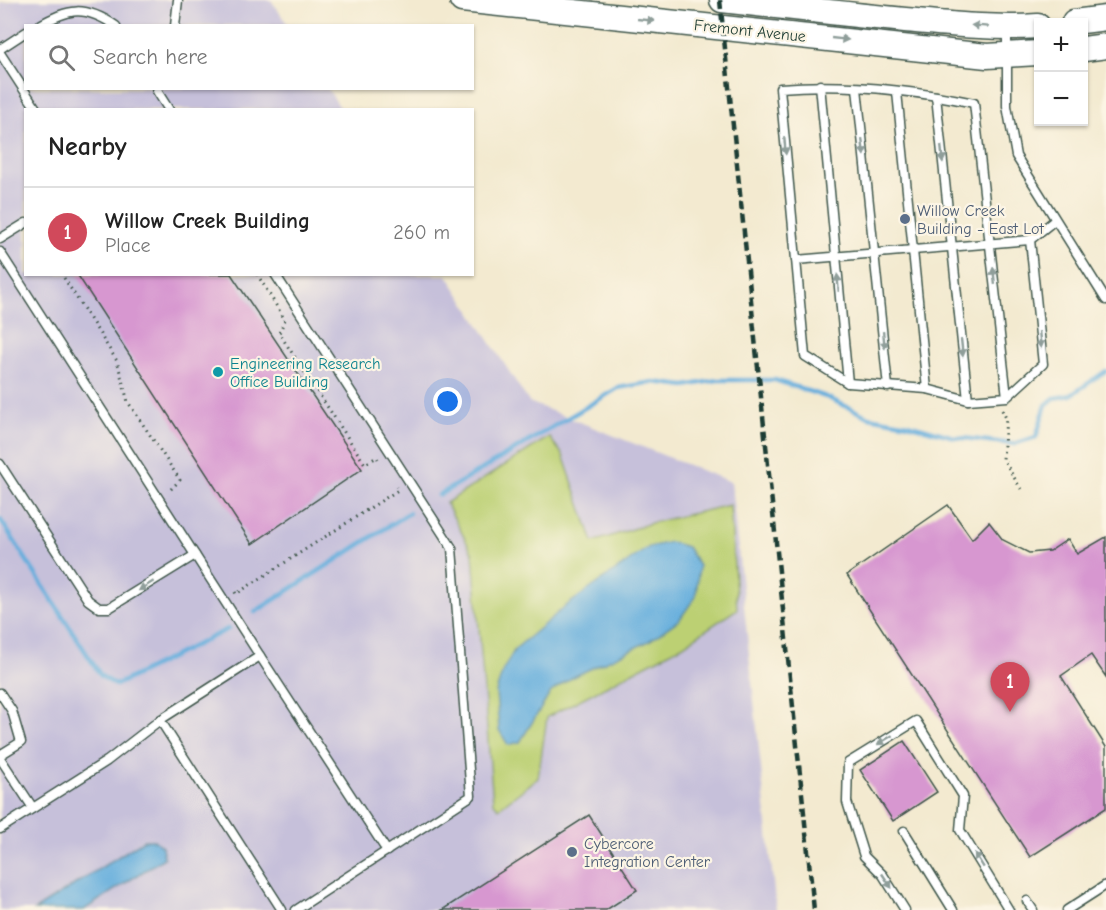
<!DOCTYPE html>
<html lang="en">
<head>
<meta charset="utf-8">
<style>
  :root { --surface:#fff; --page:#f6f6f6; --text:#222; --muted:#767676; --line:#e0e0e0; --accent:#d1495b }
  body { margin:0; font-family:"Comic Neue",sans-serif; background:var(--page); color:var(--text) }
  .controls { position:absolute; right:18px; top:18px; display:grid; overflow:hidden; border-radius:0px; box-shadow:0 2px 4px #0004 }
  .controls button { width:54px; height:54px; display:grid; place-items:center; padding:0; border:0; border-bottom:2px solid var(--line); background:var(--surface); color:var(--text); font:30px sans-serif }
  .you { position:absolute; left:448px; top:402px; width:21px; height:21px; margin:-15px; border:4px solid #fff; border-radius:50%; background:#1a73e8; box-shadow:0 0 0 9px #1a73e833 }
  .badge { display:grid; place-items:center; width:39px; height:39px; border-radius:50%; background:var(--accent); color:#fff; font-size:20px; font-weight:700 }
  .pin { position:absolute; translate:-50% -50px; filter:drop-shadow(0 2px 3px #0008) }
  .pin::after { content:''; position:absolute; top:32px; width:21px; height:18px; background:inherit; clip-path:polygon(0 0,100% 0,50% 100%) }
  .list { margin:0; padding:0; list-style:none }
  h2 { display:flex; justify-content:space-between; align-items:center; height:78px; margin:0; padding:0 24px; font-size:26px }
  h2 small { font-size:20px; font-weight:400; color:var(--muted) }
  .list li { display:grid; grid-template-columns:39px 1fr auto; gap:18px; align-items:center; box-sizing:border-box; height:90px; padding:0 24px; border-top:2px solid var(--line) }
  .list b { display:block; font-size:22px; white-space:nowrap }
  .list p { margin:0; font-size:20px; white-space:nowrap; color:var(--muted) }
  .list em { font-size:20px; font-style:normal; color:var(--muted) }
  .icon { flex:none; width:33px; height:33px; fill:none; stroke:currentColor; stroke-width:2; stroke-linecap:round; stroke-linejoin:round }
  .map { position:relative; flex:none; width:1106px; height:910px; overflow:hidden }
  .search { position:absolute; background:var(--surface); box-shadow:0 2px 4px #0004; left:24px; top:24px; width:450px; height:66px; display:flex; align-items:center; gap:15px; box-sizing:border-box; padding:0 21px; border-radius:0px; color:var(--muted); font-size:22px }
  .panel { position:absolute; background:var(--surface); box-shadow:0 2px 4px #0004; left:24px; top:108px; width:450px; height:168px; border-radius:0px }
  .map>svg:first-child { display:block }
</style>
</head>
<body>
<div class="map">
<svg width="1106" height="910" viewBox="0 0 1106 910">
  <rect width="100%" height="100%" fill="#fcf5e5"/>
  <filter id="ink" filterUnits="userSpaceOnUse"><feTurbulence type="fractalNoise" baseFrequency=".0167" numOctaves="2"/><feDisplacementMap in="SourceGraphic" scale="12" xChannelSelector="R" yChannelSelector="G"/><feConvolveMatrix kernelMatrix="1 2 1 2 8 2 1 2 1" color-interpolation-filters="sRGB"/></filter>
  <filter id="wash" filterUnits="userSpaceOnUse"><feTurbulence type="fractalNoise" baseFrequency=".008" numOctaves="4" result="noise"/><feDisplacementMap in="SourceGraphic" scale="24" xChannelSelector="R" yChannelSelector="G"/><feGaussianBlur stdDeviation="1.35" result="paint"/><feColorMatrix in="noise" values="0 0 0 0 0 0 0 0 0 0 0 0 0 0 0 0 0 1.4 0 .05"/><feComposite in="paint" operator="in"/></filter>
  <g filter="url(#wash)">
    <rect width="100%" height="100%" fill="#f3ead0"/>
    <polygon fill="#c6c0da" points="17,0 271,0 288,25 26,26 26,88 328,89 341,109 26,110 26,274 447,275 529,402 731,482 776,910 0,910 0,3"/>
    <polygon fill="#bcd073" stroke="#6e8654" stroke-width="1.5" points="549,437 563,455 593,542 651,523 730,505 737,609 682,646 547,717 538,778 499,808 493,802 473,554 446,503"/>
    <g fill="#65aedd" stroke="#427688" stroke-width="1.5">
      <polygon points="670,542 687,547 699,566 696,596 680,619 649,641 573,677 551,692 520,742 508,745 499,730 496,692 503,670 515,649 567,605 649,547"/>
      <polygon points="144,840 154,840 162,847 164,858 84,910 35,910"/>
    </g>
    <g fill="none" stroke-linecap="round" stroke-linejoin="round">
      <g stroke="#65aedd" stroke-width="4.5">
        <polyline points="439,495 618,388 653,382 685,386 717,380 775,380 826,397 869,417 908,424 954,437 1014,444 1036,437 1046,405 1054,398 1071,395 1106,371"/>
        <polyline points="0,519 101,676 116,685 228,629"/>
        <polyline points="255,612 409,513"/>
      </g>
    </g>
    <g id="blocks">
      <g fill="#d797d0">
        <polygon points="77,274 231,274 362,469 252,544"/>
        <polygon points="948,505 972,539 989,522 1003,540 1029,553 1050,551 1068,539 1077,554 1106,537 1106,677 1091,655 1061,676 1106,747 1106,808 1030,857 847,575"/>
        <polygon points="904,741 937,792 893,821 860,770"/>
        <polygon points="589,815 637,890 606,910 442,910"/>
      </g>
    </g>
  </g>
  <g filter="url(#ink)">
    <use href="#blocks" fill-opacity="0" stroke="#3f574b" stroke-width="1.5"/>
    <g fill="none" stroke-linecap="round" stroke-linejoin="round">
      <defs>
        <g id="lane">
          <path d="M38,26C70,8 84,5 116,26"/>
          <polyline points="175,26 178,0"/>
          <polyline points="1007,29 1007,106 1016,156 1106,300"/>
          <polyline points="0,49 26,32"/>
          <polyline points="0,53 37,110"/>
          <polyline points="820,85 848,383"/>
          <polyline points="158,88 157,91 169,110"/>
          <polyline points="857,88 888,387"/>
          <polyline points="897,92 927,389"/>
          <polyline points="936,96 968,400"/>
          <polyline points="0,239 26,223"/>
          <polyline points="0,252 260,656 160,720 282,910"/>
          <polyline points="796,260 1030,240 1055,220"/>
          <polyline points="275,274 452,548 471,796 296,910"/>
          <path d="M1007,397L974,103C911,90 844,83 780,88L805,356L848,383L927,389L968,400L1007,397L1043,364L1030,240"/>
          <polyline points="0,464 88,600 99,608 109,608 195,555"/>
          <polyline points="260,656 387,851"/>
          <polyline points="0,693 12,711 21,742 0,755"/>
          <polyline points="0,758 33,808"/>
          <polyline points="0,829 107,761 160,720"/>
          <polyline points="904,831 953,910"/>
          <polyline points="1027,901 1033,910"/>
          <polyline points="905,910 883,875 864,856 847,802 848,763 916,721 963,796 960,830 1009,910"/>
          <polyline points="1067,910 1106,885"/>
        </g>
        <g id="secondary">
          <polyline points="462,0 987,56 1038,53"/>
          <path d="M722,0C783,7 844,14 905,20C950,24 994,29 1038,26"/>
          <polyline points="1074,22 1106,18"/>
          <polyline points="1084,49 1106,46"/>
        </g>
      </defs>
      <use href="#lane" stroke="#3f574b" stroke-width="11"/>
      <use href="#secondary" stroke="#3f574b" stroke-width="27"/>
      <g stroke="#3f574b" stroke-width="3" stroke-dasharray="1.5 4.5" stroke-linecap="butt">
        <polyline points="257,274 285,320 279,333 365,464 377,457 378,459"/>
        <polyline points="64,278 117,361 128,402 180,480 169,491"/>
        <polyline points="1002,410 1006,418 1003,459 1021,489"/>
        <polyline points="235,592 236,594 398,490 396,487"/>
      </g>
      <use href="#lane" stroke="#fff" stroke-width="8"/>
      <use href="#secondary" stroke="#fff" stroke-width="24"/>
      <polyline stroke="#1f3d34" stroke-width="4.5" stroke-dasharray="9 4.5" stroke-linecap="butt" points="720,0 814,910"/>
    </g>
    <defs><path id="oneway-solid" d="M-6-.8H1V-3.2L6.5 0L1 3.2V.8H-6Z" transform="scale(1.5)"/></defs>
    <g fill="#8f9e9a">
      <use href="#oneway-solid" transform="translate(646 20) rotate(6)"/>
      <use href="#oneway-solid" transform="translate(980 26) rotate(-176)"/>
      <use href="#oneway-solid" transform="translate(840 39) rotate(6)"/>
      <use href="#oneway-solid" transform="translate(785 146) rotate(85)"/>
      <use href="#oneway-solid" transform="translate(863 147) rotate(84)"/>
      <use href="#oneway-solid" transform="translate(942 154) rotate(84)"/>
      <use href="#oneway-solid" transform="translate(994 276) rotate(-96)"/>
      <use href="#oneway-solid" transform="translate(838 283) rotate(-95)"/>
      <use href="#oneway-solid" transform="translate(884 340) rotate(84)"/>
      <use href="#oneway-solid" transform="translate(1040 340) rotate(84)"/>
      <use href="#oneway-solid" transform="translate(962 348) rotate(84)"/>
      <use href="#oneway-solid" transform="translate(146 586) rotate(148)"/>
      <use href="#oneway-solid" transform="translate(885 740) rotate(148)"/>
      <use href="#oneway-solid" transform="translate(979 860) rotate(-122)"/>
      <use href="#oneway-solid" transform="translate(887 881) rotate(56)"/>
    </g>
  </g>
  <g fill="#5c6f8a" stroke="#fcf5e5" stroke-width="2">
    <circle cx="905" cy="219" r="6"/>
    <circle cx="572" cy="852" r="6"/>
  </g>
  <circle fill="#0f9aa8" stroke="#fcf5e5" stroke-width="2" cx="218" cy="372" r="6"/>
  <g text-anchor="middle" stroke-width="4.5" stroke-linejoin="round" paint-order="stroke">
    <g font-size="16" fill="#1f3d34" stroke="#fcf5e5">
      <text transform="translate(750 30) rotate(6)" y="6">Fremont Avenue</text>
    </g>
    <g font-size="16" fill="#4e5e75" stroke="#fcf5e5" text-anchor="start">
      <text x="917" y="216">Willow Creek<tspan x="917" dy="18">Building - East Lot</tspan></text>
      <text x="584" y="849">Cybercore<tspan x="584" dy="18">Integration Center</tspan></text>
    </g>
    <g font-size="16" fill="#0d838f" stroke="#fcf5e5" text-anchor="start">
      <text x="230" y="369">Engineering Research<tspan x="230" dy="18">Office Building</tspan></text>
    </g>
  </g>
</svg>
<div class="controls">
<button>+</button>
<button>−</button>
</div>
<div class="you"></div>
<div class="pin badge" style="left:1010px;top:712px">1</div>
<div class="search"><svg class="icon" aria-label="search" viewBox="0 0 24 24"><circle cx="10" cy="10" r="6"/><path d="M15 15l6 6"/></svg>Search here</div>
<section class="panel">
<h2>Nearby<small></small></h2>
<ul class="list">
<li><span class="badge">1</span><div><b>Willow Creek Building</b><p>Place</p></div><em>260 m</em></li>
</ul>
</section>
</div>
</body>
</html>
